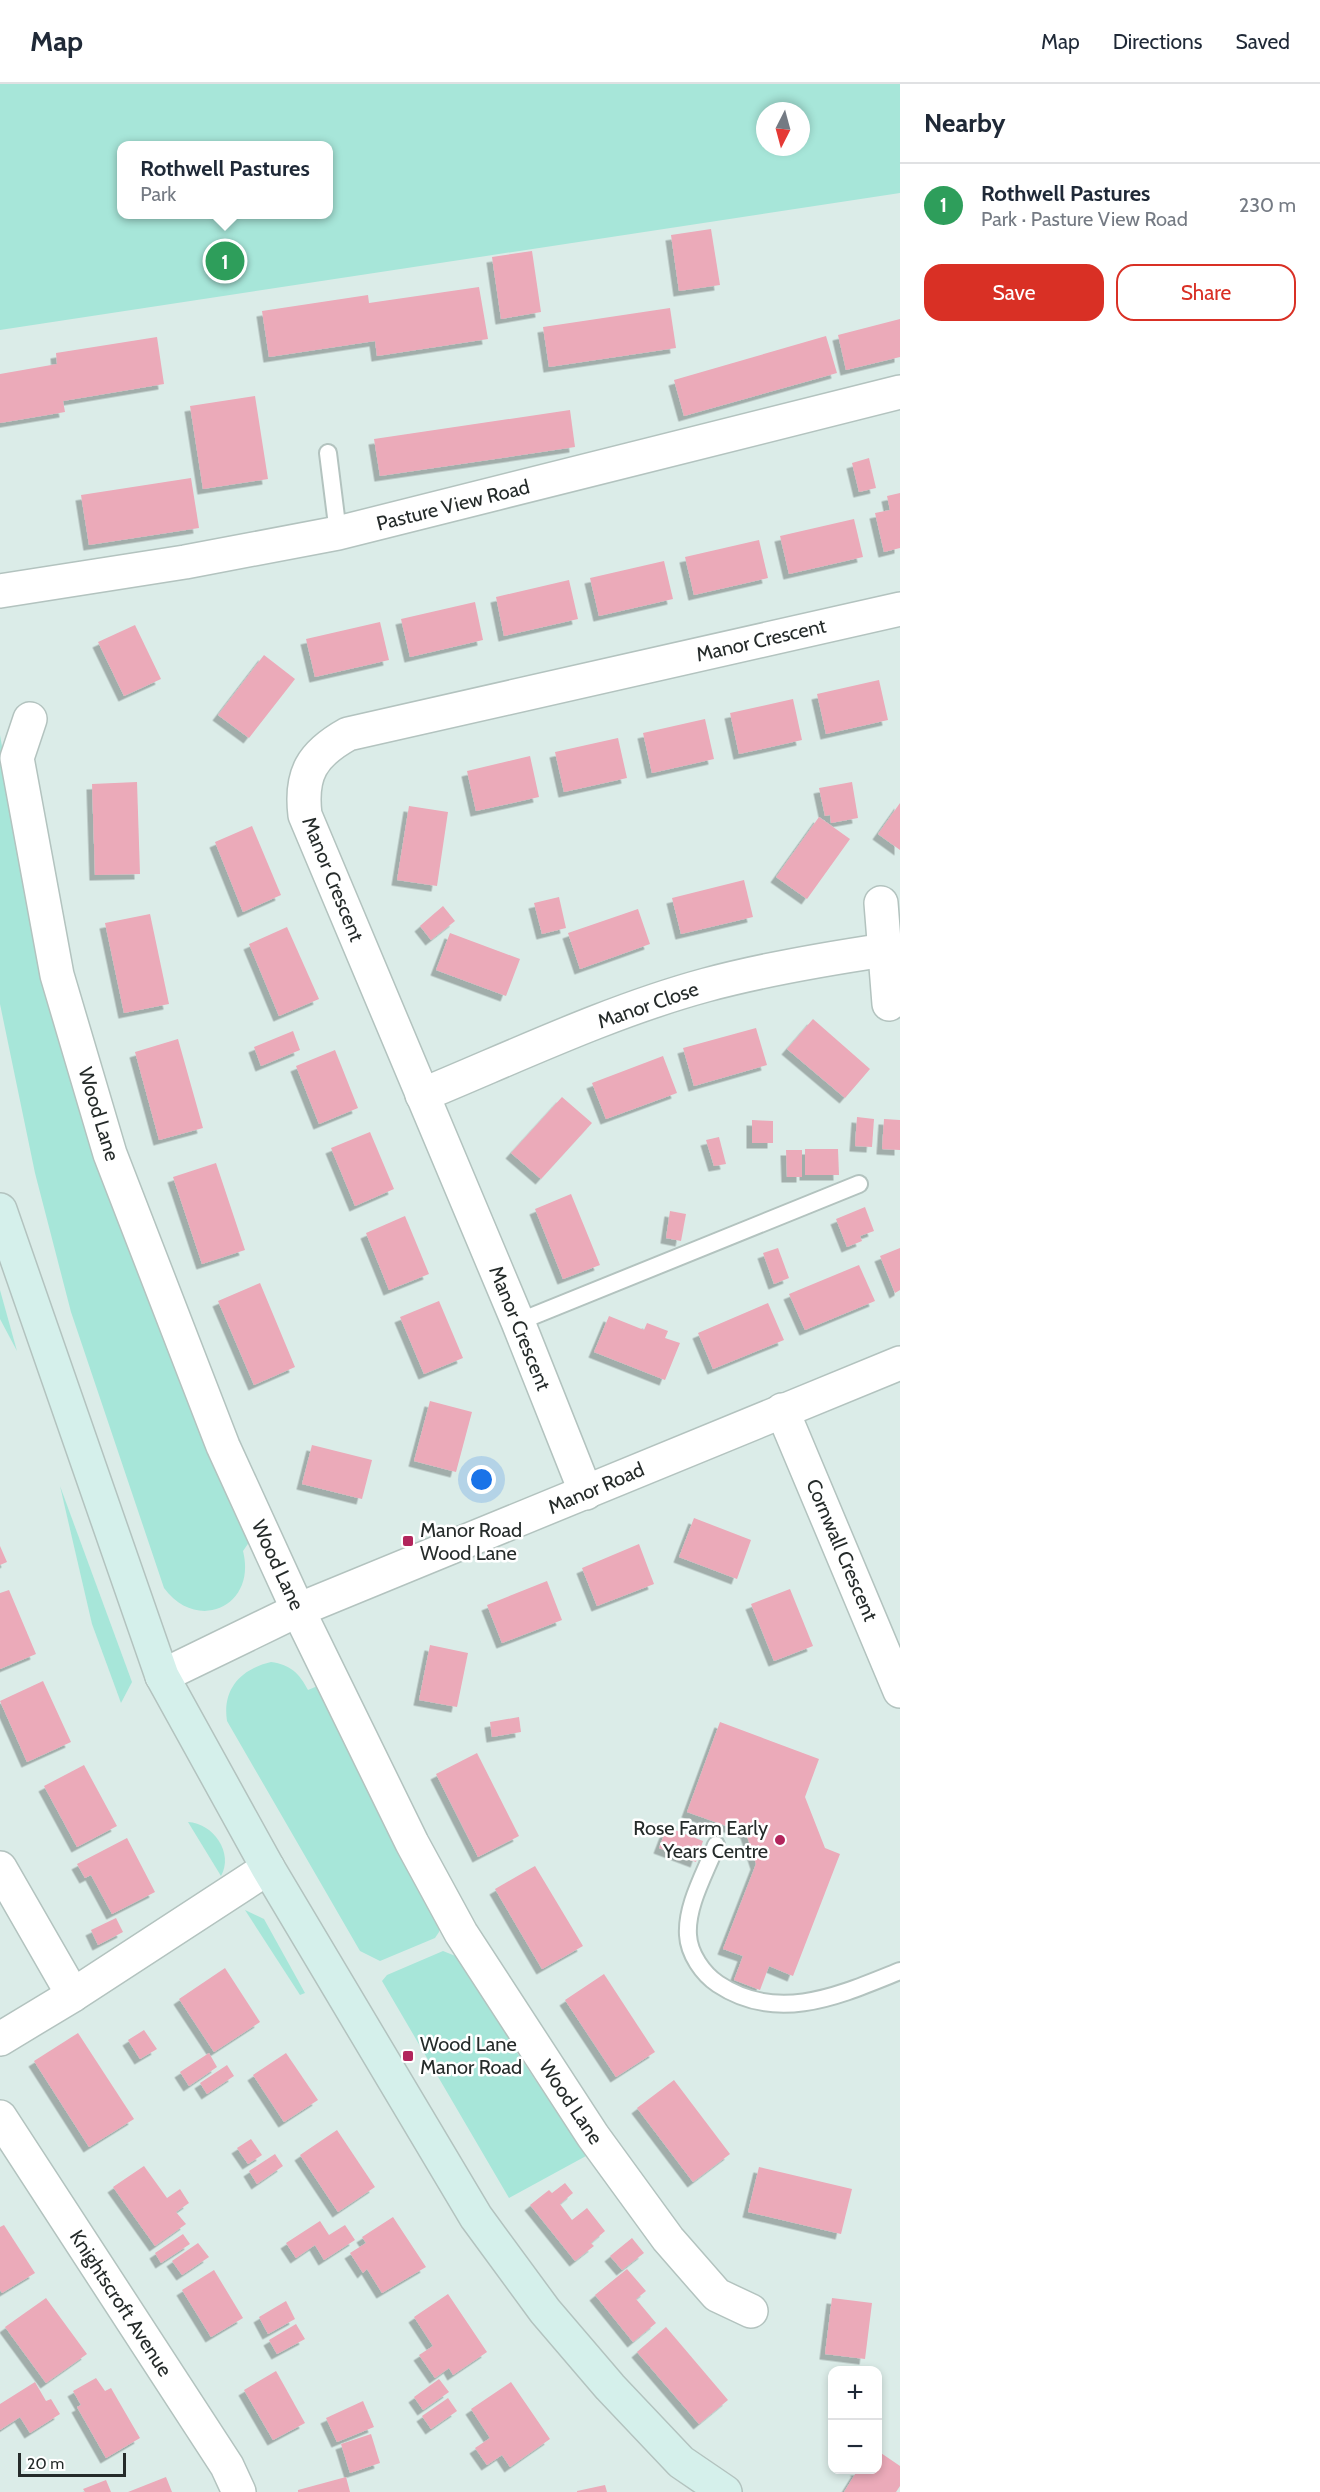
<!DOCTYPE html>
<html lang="en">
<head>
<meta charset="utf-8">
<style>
  :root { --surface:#fff; --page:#f6f6f7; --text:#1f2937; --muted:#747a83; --line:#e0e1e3; --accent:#d93025 }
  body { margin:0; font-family:Cabin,sans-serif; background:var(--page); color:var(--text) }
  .controls { position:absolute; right:18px; bottom:18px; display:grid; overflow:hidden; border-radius:12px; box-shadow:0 3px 9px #0003 }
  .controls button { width:54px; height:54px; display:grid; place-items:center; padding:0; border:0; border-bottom:2px solid var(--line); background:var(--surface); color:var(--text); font:30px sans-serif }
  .compass { position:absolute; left:756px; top:18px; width:54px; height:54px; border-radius:50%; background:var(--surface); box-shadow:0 3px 9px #0003; rotate:186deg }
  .scale { position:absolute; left:18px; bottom:15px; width:108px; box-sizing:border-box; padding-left:6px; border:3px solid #252b2a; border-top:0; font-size:16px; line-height:21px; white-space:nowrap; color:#252b2a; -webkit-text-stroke:4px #fff; paint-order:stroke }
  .you { position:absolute; left:482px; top:1396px; width:21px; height:21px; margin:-15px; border:4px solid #fff; border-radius:50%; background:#1a73e8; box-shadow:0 0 0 9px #1a73e833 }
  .badge { display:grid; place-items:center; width:39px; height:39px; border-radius:50%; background:var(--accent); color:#fff; font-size:20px; font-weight:700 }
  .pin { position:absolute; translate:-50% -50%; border:3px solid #fff; box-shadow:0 2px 6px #0006 }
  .popup { position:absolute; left:117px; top:57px; width:216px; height:78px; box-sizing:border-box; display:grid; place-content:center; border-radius:12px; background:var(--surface); filter:drop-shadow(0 2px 4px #0005); font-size:20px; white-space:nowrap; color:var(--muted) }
  .popup b { font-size:22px; color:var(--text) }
  .popup::after { content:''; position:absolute; left:50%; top:100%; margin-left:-12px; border:12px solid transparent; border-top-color:var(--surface) }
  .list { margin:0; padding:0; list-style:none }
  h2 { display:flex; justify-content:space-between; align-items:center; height:78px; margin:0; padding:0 24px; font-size:26px }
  h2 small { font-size:20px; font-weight:400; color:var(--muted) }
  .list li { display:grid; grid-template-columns:39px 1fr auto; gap:18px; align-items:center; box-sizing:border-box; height:84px; padding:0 24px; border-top:2px solid var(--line) }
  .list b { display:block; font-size:22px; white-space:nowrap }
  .list p { margin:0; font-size:20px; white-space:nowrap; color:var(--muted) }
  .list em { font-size:20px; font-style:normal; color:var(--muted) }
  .actions { display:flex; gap:12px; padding:18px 24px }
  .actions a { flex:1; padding:14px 0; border:2px solid var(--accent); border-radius:18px; text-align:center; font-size:21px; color:var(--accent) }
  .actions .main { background:var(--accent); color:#fff }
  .map { position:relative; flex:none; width:900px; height:2408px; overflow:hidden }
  header { display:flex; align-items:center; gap:36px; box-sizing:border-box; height:84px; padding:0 30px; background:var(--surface); border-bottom:2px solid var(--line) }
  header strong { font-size:28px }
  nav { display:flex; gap:33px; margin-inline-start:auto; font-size:21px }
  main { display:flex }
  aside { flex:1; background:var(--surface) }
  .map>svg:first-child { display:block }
</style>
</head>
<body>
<header>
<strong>Map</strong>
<nav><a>Map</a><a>Directions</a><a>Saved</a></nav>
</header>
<main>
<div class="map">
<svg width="900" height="2408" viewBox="0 0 900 2408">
  <defs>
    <filter id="shadow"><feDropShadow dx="-5.5" dy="5.5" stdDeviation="0" flood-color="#0004"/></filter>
  </defs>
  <rect width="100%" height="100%" fill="#dbece8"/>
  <g fill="#a7e6d9" fill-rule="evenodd">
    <path d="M0,0H900V109L0,246ZM765,27H801V63H765ZM122,62H328V130H122Z"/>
    <path d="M0,651L43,895L102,1097L177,1291L207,1361L252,1454L243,1467C257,1523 197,1549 164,1504L71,1228L35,1089L0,920Z"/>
    <polygon points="0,1206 17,1267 0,1235"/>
    <polygon points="60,1402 132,1598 121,1619 92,1540"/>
    <path d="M271,1578C291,1581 299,1589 308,1606L320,1601L439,1839V1848L435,1854L380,1877L360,1867L227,1637C222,1605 241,1585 271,1578Z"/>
    <path d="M188,1738C213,1739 234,1769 221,1792Z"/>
    <polygon points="245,1826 264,1835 305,1909 300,1911"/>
    <polygon points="443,1867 458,1873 466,1881 514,1964 586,2072 509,2114 382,1897 387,1891"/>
  </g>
  <g fill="#ebaab9" filter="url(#shadow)">
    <polygon points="711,145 720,201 679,207 671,151"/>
    <polygon points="532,167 541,228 501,235 492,173"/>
    <polygon points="479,203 488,255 377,272 375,257 269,273 262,227 368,211 369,219"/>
    <polygon points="670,224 676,264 549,283 543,243"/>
    <polygon points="900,235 900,273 846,286 838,251"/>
    <polygon points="826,252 837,289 684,332 674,296"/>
    <polygon points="157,253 164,300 63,317 65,328 0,339 0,290 57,280 56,269"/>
    <polygon points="255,312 268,395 203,405 190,322"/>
    <polygon points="570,326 575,363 380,392 374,355"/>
    <polygon points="869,374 876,404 859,408 852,379"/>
    <polygon points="191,394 199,444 89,461 81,411"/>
    <polygon points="900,409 900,464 884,468 875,429 890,426 887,412"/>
    <polygon points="854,435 863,473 789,490 780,452"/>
    <polygon points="759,456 768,494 694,511 685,473"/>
    <polygon points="664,477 673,515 599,532 590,494"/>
    <polygon points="569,496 578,535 504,552 496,513"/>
    <polygon points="475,518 483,556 410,573 401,535"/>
    <polygon points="380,538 389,576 315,593 306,555"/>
    <polygon points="135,541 161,595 124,612 98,558"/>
    <polygon points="264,571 295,595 249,654 218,631"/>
    <polygon points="879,596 888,636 826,650 817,610"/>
    <polygon points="793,615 802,656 739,670 730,629"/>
    <polygon points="705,635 714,675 652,689 643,649"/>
    <polygon points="618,654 627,694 564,708 555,668"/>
    <polygon points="530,672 539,713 476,727 467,687"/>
    <polygon points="137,698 140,790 95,791 92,700"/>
    <polygon points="852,698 858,734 831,739 830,731 825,732 819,704"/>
    <polygon points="900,719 900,766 878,750"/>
    <polygon points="409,722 448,728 437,802 397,796"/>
    <polygon points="819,733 850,755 807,815 776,793"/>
    <polygon points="252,742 281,811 243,828 215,758"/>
    <polygon points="744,796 753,833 681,850 672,814"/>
    <polygon points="559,813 566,844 542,850 534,819"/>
    <polygon points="443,822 455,837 431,856 420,842"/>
    <polygon points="638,825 650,860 580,885 568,849"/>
    <polygon points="150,830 169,920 124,929 105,839"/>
    <polygon points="287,843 319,915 279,932 249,860"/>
    <polygon points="450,849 520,875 506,912 436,886"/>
    <polygon points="813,935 870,985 845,1014 787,965"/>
    <polygon points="756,944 767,981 694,1002 683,964"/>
    <polygon points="293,947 300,966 261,982 254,963"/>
    <polygon points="178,955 203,1044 159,1056 135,968"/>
    <polygon points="335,966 358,1024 319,1040 296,982"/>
    <polygon points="663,972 677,1009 606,1035 592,999"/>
    <polygon points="562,1013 592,1039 541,1095 511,1069"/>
    <polygon points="857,1033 874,1035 872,1063 855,1062"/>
    <polygon points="884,1035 900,1036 900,1066 882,1065"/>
    <polygon points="752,1036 773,1037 773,1059 752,1059"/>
    <polygon points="370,1048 394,1105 355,1122 331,1064"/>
    <polygon points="719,1053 726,1080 714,1082 706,1056"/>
    <polygon points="805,1065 838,1065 839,1091 805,1091"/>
    <polygon points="786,1066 802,1066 802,1093 787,1093"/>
    <polygon points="216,1079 245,1166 202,1180 173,1093"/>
    <polygon points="571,1110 600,1181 563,1195 535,1125"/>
    <polygon points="865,1123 874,1147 860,1152 862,1157 847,1163 836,1135"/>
    <polygon points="670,1127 686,1130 681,1157 666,1154"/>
    <polygon points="405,1132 429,1190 389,1206 366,1149"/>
    <polygon points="778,1164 789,1194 774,1200 763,1169"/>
    <polygon points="900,1164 900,1206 895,1209 880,1172"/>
    <polygon points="859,1181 875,1217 805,1246 789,1210"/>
    <polygon points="260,1199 295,1283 254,1301 218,1217"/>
    <polygon points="439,1217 463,1274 424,1290 400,1233"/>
    <polygon points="768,1219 784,1256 713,1285 698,1249"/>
    <polygon points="609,1232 644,1246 647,1239 668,1247 665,1254 680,1259 665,1296 594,1268"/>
    <polygon points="430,1317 472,1328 456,1388 414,1377"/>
    <polygon points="312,1361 372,1376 362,1415 302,1400"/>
    <polygon points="694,1434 751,1456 737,1495 679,1473"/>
    <polygon points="639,1460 654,1500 597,1522 582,1484"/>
    <polygon points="0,1462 7,1478 0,1481"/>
    <polygon points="547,1497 562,1536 502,1559 487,1521"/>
    <polygon points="790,1505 813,1562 774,1577 751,1520"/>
    <polygon points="9,1506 36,1570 0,1585 0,1509"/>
    <polygon points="430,1561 468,1569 457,1623 419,1616"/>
    <polygon points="43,1597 71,1658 27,1678 0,1617"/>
    <polygon points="519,1633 521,1648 492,1653 490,1638"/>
    <polygon points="720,1638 819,1675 805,1713 825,1764 840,1770 793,1892 769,1882 760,1906 734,1896 743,1872 723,1865 756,1780 746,1749 687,1728"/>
    <polygon points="477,1669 519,1752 478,1773 436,1690"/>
    <polygon points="84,1681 117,1742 77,1763 44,1702"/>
    <polygon points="667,1743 703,1757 696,1778 659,1764"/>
    <polygon points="127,1754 155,1808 112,1830 91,1791 85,1794 77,1780"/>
    <polygon points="535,1782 583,1862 542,1885 495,1805"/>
    <polygon points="116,1834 123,1848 98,1861 91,1846"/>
    <polygon points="225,1884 260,1938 214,1968 179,1915"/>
    <polygon points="604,1890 655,1968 616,1993 565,1916"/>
    <polygon points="144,1946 157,1965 140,1975 128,1956"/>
    <polygon points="78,1949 134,2035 89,2063 34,1977"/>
    <polygon points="209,1969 217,1983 189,2002 180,1988"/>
    <polygon points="286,1969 318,2016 284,2038 253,1991"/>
    <polygon points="227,1981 234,1992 207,2010 200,1999"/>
    <polygon points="674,1996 730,2070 693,2098 637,2024"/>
    <polygon points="337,2046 375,2103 338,2128 300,2071"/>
    <polygon points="251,2055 262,2071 248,2080 237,2064"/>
    <polygon points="275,2070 283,2082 257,2100 249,2087"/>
    <polygon points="144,2082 167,2114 180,2105 189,2119 176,2128 186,2140 155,2162 113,2103"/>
    <polygon points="759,2083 852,2105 841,2150 748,2128"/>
    <polygon points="565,2099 573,2109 560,2120 572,2136 587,2124 605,2147 591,2159 594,2162 575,2177 530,2121 549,2106 552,2109"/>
    <polygon points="393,2133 426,2183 382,2209 367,2185 363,2189 350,2169 366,2159 362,2153"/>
    <polygon points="320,2137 329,2151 345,2141 355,2156 324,2176 315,2161 296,2174 286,2159"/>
    <polygon points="4,2141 35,2189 2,2209 0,2206 0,2143"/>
    <polygon points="183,2150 190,2160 161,2179 155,2169"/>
    <polygon points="632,2154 644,2169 622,2186 610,2172"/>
    <polygon points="198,2159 209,2173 182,2191 172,2177"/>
    <polygon points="627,2185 646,2207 636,2215 656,2239 633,2258 595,2211"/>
    <polygon points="214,2186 243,2234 211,2253 182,2206"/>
    <polygon points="448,2210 487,2268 453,2291 449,2284 435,2294 419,2271 433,2262 414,2233"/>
    <polygon points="46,2214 87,2270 46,2299 5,2243"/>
    <polygon points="832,2214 872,2219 865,2275 825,2270"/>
    <polygon points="286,2217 295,2235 268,2250 259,2233"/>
    <polygon points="296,2240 305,2255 277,2270 269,2256"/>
    <polygon points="666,2243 728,2316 699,2340 637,2268"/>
    <polygon points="276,2287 305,2339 273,2356 244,2306"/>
    <polygon points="96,2294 105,2307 111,2304 140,2354 106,2374 77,2323 81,2321 73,2307"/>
    <polygon points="439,2295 449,2308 423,2326 414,2313"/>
    <polygon points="35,2298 46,2317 51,2315 60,2330 30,2349 20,2333 0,2346 0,2320"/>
    <polygon points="511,2298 550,2355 510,2383 502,2371 487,2381 475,2364 490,2354 471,2325"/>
    <polygon points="448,2314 457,2327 431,2345 422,2332"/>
    <polygon points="363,2317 374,2343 337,2358 326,2334"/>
    <polygon points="371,2350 380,2379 350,2389 341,2360"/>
    <polygon points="878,2367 900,2382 900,2402 896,2408 844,2408 857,2387 855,2386 878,2386"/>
    <polygon points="166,2393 172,2408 128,2408"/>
    <polygon points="346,2393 350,2408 298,2408 298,2406"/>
    <polygon points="106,2396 111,2408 85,2408 83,2405"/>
    <polygon points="605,2401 607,2408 577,2408 577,2407"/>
  </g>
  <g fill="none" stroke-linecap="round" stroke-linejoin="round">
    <defs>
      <g id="lane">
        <polyline points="328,369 338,449"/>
        <polyline points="518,1238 859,1100"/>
        <path d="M716,1761C706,1788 686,1821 688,1851C689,1870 703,1890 718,1900C778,1940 840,1911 900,1887"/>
      </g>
      <g id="street">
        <polyline points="0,507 185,478 338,449 900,308"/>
        <polyline points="30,635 17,674 57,891 110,1070 223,1362 298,1526 412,1759 461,1849 593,2052 668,2155 717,2211 751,2227"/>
        <polyline points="881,819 889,920"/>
        <path d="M422,1011C514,973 610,927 706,901C765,885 825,875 885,866"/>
        <polyline points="782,1326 900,1607"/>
        <path d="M586,1409L518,1238L305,731C300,690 312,670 348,650L900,525"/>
        <polyline points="162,1592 298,1526 900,1279"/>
        <polyline points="0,1784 73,1911"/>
        <polyline points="0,1955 73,1911 268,1784"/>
        <polyline points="0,2033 227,2382 239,2408"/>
      </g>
      <polyline id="secondary" points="0,1126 162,1592 268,1784 476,2133 545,2227 610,2303 681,2378 725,2408"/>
    </defs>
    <use href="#lane" stroke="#b3c3bf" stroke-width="20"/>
    <use href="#street" stroke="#b3c3bf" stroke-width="36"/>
    <use href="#secondary" stroke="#b3c3bf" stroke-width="36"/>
    <use href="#lane" stroke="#fff" stroke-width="16"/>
    <use href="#street" stroke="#fff" stroke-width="33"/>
    <use href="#secondary" stroke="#d5f0eb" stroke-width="33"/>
  </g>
  <g fill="#b2255c" stroke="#fff" stroke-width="2">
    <rect x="402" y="1451" width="12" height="12" rx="3"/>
    <circle cx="780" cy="1756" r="6"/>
    <rect x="402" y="1966" width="12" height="12" rx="3"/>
  </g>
  <g text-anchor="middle" stroke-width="5" stroke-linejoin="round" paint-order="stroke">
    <g font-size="20" fill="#252b2a" stroke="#fff">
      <text transform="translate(453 421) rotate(-14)" y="7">Pasture View Road</text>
      <text transform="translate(761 556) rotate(-13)" y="7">Manor Crescent</text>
      <text transform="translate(333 795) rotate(68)" y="7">Manor Crescent</text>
      <text transform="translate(648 921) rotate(-19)" y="7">Manor Close</text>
      <text transform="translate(99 1030) rotate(73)" y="7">Wood Lane</text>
      <text transform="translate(520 1244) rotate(68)" y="7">Manor Crescent</text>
      <text transform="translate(596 1404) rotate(-23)" y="7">Manor Road</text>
      <text transform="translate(842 1466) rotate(67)" y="7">Cornwall Crescent</text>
      <text transform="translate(278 1481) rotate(65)" y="7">Wood Lane</text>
      <text transform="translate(571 2018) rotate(56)" y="7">Wood Lane</text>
      <text transform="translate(121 2219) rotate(57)" y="7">Knightscroft Avenue</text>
    </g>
    <g font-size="20" fill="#252b2a" stroke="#fff" text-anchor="start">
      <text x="420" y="1453">Manor Road<tspan x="420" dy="23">Wood Lane</tspan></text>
      <text x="768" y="1751" text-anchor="end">Rose Farm Early<tspan x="768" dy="23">Years Centre</tspan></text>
      <text x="420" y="1967">Wood Lane<tspan x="420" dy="23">Manor Road</tspan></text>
    </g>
  </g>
</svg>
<div class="controls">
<button>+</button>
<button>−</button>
</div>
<svg class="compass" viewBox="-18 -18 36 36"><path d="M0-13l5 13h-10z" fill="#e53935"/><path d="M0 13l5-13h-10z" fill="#747a83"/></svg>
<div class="scale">20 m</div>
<div class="you"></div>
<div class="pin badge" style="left:225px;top:177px;background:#2e9e5b">1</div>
<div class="popup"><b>Rothwell Pastures</b>Park</div>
</div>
<aside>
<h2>Nearby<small></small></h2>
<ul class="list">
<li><span class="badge" style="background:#2e9e5b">1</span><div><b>Rothwell Pastures</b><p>Park · Pasture View Road</p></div><em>230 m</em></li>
</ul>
<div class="actions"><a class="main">Save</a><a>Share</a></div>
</aside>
</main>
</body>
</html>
